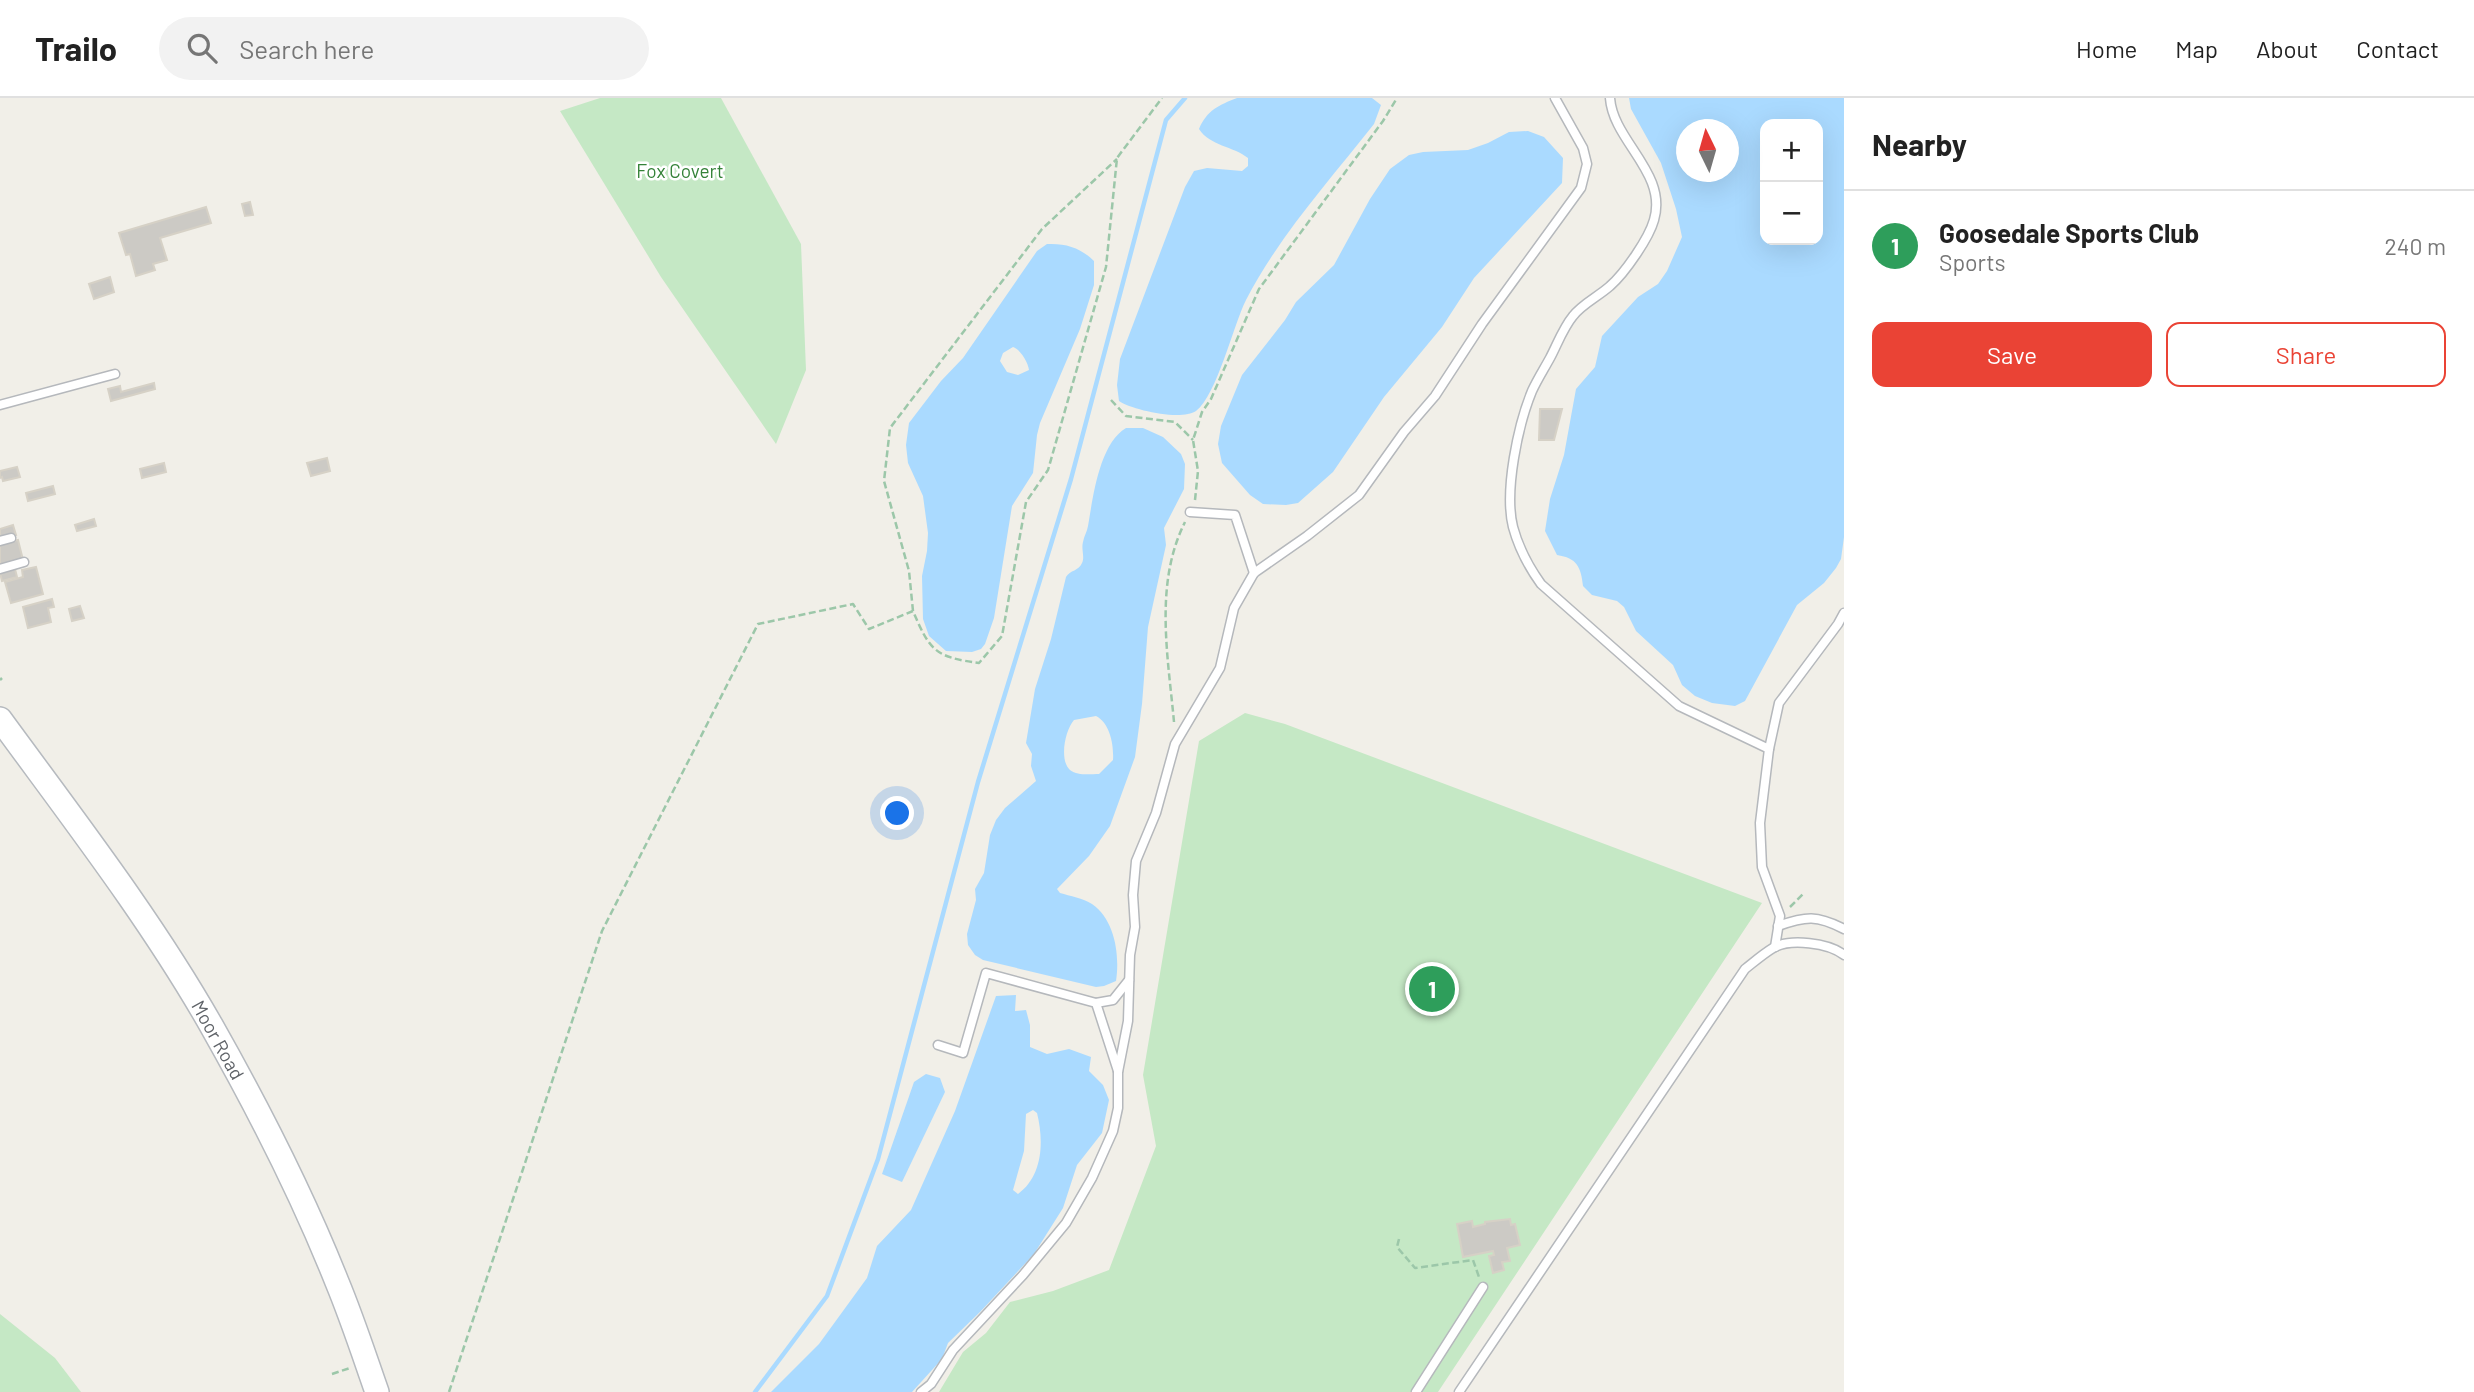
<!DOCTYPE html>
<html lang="en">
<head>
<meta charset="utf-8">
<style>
  :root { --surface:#fff; --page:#f2f2f2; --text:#222; --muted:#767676; --line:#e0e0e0; --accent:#ea4335 }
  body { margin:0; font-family:Barlow,sans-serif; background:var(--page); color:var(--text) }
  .controls { position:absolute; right:21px; top:21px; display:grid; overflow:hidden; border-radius:14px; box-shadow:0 7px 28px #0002 }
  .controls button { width:63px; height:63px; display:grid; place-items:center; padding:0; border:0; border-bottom:2px solid var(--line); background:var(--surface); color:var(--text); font:35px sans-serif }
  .compass { position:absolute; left:1676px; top:21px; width:63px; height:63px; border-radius:50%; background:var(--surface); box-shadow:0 7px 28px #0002; rotate:355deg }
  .you { position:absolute; left:898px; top:716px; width:24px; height:24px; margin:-18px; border:5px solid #fff; border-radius:50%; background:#1a73e8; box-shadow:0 0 0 10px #1a73e833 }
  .badge { display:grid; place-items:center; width:46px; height:46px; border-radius:50%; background:var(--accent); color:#fff; font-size:23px; font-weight:700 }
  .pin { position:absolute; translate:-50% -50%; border:4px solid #fff; box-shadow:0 2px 7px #0006 }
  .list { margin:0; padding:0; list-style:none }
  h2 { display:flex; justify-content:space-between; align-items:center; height:91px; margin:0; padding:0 28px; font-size:30px }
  h2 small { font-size:23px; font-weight:400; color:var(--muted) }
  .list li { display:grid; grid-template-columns:46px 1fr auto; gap:21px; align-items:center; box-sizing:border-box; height:112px; padding:0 28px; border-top:2px solid var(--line) }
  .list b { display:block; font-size:26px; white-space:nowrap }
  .list p { margin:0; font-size:23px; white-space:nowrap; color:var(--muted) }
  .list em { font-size:23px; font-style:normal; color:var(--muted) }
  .actions { display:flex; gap:14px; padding:21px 28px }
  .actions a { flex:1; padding:16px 0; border:2px solid var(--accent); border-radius:14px; text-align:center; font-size:24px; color:var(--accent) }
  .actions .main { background:var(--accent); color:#fff }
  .icon { flex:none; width:38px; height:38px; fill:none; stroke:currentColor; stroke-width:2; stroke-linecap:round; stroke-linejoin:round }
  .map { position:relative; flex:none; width:1844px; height:1294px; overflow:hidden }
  header { display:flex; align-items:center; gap:42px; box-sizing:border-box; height:98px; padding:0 35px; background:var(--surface); border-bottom:2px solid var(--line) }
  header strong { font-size:33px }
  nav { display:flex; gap:38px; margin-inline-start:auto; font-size:24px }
  .search { width:490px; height:63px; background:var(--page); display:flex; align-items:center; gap:18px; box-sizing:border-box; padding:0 24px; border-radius:38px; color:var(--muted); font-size:26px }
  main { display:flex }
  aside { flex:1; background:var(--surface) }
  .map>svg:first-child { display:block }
</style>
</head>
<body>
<header>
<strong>Trailo</strong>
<div class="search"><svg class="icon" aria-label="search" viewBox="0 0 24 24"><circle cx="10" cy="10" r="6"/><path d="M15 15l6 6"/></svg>Search here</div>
<nav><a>Home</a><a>Map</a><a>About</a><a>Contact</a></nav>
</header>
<main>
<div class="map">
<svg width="1844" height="1294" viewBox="0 0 1844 1294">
  <rect width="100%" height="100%" fill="#f1efe8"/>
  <g fill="#c5e8c5">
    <polygon points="600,0 721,0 801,146 806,272 776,346 661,179 560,13"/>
    <polygon points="1245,615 1285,626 1762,805 1438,1294 939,1294 963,1254 986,1235 1010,1204 1053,1193 1109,1172 1156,1048 1143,977 1199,643"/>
    <polygon points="0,1216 55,1260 81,1294 0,1294"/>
  </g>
  <g fill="#aadaff" fill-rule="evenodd">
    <path d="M1237,0H1372L1381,7L1374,26C1330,82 1279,138 1246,202C1233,228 1217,297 1196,313C1181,323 1132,312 1119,303L1117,287L1120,261L1185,89L1194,73L1207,70L1242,73L1248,68V60C1233,48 1210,48 1199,31C1207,12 1219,7 1237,0Z"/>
    <path d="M1629,0H1844V439L1841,461L1836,470L1824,485L1797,507L1745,603L1735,608L1712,605L1695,598L1682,587L1673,567L1636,533L1624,509L1617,503L1592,497L1583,488C1581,469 1577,460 1557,457L1545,433L1550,401L1564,357L1576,291L1595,269L1602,238L1638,199L1658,186L1667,173L1682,139L1676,111L1661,65L1631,11ZM1765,26H1818V142H1765ZM1686,32H1728V74H1686Z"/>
    <polygon points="1528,33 1544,39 1563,60 1562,85 1474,180 1442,229 1384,299 1333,374 1298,405 1286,407 1263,406 1250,397 1222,365 1218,346 1221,328 1242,277 1285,222 1296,204 1334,167 1370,101 1390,71 1409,57 1423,54 1468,52 1488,45 1509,34"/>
    <path d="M1047,146C1066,145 1081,150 1094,163V187L1080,231L1040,325L1037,337L1033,375L1012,408L994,520L985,546L981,551L972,554L946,553L929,538L923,521L922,478L927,453L928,435L923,398L908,365L906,347L909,325L941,283L963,260L1037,153ZM1013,249C1020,251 1028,264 1029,272L1018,277L1007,274L1000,263L1003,255Z"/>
    <path d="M1126,330H1143L1163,339L1181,356L1185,366L1184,391L1164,430L1166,447L1148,529L1142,606L1135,659L1110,728L1089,758L1057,791L1060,795C1070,798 1083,800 1092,806C1115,822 1120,857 1116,883L1104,888L1096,889L983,862L975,857L968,847L967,836L976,802L975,791L984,775L990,737L996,722L1005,710L1036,683L1031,668L1032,656L1026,645L1035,591L1051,541L1066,479C1070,472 1079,473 1082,465C1085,459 1081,451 1083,444C1084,438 1087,434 1088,428C1093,400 1099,346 1126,330ZM1096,618C1110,625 1114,647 1113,662L1099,676C1090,676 1078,678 1070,672C1059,662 1065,632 1074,622Z"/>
    <path d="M1016,897L1015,913L1026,912L1030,927V949L1047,956L1069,951L1091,959L1089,973L1103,987L1109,1002L1102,1035L1077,1067L1063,1110L1034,1156L980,1214L948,1245L942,1261L912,1294H771L819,1246L867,1180L877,1148L911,1112L955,1013L996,898ZM1033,1012L1037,1015C1044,1043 1043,1078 1018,1096L1013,1092L1024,1053L1026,1016Z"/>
    <polygon points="926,976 940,980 945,994 902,1084 882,1076 914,984"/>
  </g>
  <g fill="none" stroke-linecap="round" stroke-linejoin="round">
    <polyline stroke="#aadaff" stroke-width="4.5" points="755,1294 827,1198 878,1061 978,684 1071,381 1166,22 1185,0"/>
  </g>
  <g fill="#cccac5" stroke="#d6d1c6" stroke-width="2">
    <polygon points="250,104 253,117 245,118 242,106"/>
    <polygon points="206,109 211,125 160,140 167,162 153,166 155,172 136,178 130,156 126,157 119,135"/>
    <polygon points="110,179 114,194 94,201 89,186"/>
    <polygon points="154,285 155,291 111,303 108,291 120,288 121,294"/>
    <polygon points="1540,311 1562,311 1554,342 1539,342"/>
    <polygon points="327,360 330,373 311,378 307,365"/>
    <polygon points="164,365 166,374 142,380 140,371"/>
    <polygon points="17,369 20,379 3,383 2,379 0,380 0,373"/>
    <polygon points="53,388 55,396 28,403 26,395"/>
    <polygon points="94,421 96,428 77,433 75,427"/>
    <polygon points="13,427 16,437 0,441 0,431"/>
    <polygon points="18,442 23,462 0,468 0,446"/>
    <polygon points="36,469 43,496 11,505 5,484 23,479 22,472"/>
    <polygon points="15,471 17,479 2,483 0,475"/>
    <polygon points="52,501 54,509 48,510 51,524 28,530 23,509"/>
    <polygon points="80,508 84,520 72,523 69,511"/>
    <polygon points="1510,1121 1511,1127 1515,1126 1520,1147 1507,1150 1510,1163 1502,1164 1504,1172 1493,1175 1489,1158 1494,1157 1493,1153 1463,1159 1457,1126 1472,1123 1473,1129 1485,1126 1485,1124"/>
  </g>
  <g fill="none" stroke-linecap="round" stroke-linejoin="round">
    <defs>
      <g id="lane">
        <path d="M1610,0C1613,43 1668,75 1654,122C1649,140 1625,175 1610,188C1599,198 1582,206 1573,218C1563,230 1557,247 1550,260C1544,271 1537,282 1532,293C1518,327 1504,393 1513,429C1519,451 1528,468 1541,486L1679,608L1769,651"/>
        <polyline points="0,307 115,276"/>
        <polyline points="1190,414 1235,417 1254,475"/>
        <polyline points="0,443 11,440"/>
        <polyline points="0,471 24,464"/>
        <path d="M1778,828C1806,818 1817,817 1844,831"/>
        <polyline points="1775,849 1780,818 1762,769 1760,725 1769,651 1779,605 1838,526 1844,515"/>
        <polyline points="1096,905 1113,902 1129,882"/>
        <polyline points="938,947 963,955 986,875 1096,905 1118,973"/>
        <polyline points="921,1294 931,1286 953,1252 1023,1177 1066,1125 1092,1080 1113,1033 1118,1010 1118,974 1128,923 1130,857 1135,829 1133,797 1136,763 1156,715 1175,646 1220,570 1234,510 1254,475 1307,438 1359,397 1404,334 1435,298 1482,226 1581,90 1587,66 1583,50 1555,0"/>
        <polyline points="1416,1294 1483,1189"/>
        <path d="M1459,1294L1745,871C1754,864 1763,856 1773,850C1790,840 1829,845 1844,857"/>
      </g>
      <path id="secondary" d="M0,621C73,721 150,820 211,927C258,1010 302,1096 337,1184C352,1220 364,1257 377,1294"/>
    </defs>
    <use href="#lane" stroke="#b5b8bc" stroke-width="11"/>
    <use href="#secondary" stroke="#b6babf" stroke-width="26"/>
    <g stroke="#9cc7a9" stroke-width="2.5" stroke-dasharray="7 3.5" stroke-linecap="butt">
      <polyline points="1111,302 1126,318 1175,324 1193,342"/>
      <polyline points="1195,402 1198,373 1193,342 1202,314 1211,301 1259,191 1383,23 1397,0"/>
      <polyline points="913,513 909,473 884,383 890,330 1042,131 1117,61"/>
      <polyline points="0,582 2,580"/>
      <path d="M1174,624C1168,558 1154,486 1185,424"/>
      <polyline points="1790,809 1803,796"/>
      <polyline points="1399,1141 1397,1149 1415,1170 1473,1162 1479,1179"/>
      <polyline points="332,1276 350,1270"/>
      <path d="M449,1294L602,833L758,526L853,506L869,531L913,513C930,553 935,559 979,565L1002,538L1026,404L1048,372L1106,169L1117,60L1162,0"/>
    </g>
    <use href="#lane" stroke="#fff" stroke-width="8"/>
    <use href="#secondary" stroke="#fff" stroke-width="23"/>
  </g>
  <g text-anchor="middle" stroke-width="5" stroke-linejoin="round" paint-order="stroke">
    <g font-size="19" fill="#348238" stroke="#fff">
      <text x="680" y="80">Fox Covert</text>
    </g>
    <g font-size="19" fill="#5f6368" stroke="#fff">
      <text transform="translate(218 942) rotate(61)" y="7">Moor Road</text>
    </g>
  </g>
</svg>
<div class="controls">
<button>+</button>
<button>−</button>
</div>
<svg class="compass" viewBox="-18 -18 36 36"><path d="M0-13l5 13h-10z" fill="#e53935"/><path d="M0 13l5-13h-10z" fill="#767676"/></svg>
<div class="you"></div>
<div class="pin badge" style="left:1432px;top:891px;background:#2e9e5b">1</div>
</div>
<aside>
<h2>Nearby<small></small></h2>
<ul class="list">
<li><span class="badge" style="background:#2e9e5b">1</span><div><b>Goosedale Sports Club</b><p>Sports</p></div><em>240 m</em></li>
</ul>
<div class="actions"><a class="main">Save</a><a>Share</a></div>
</aside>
</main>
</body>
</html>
